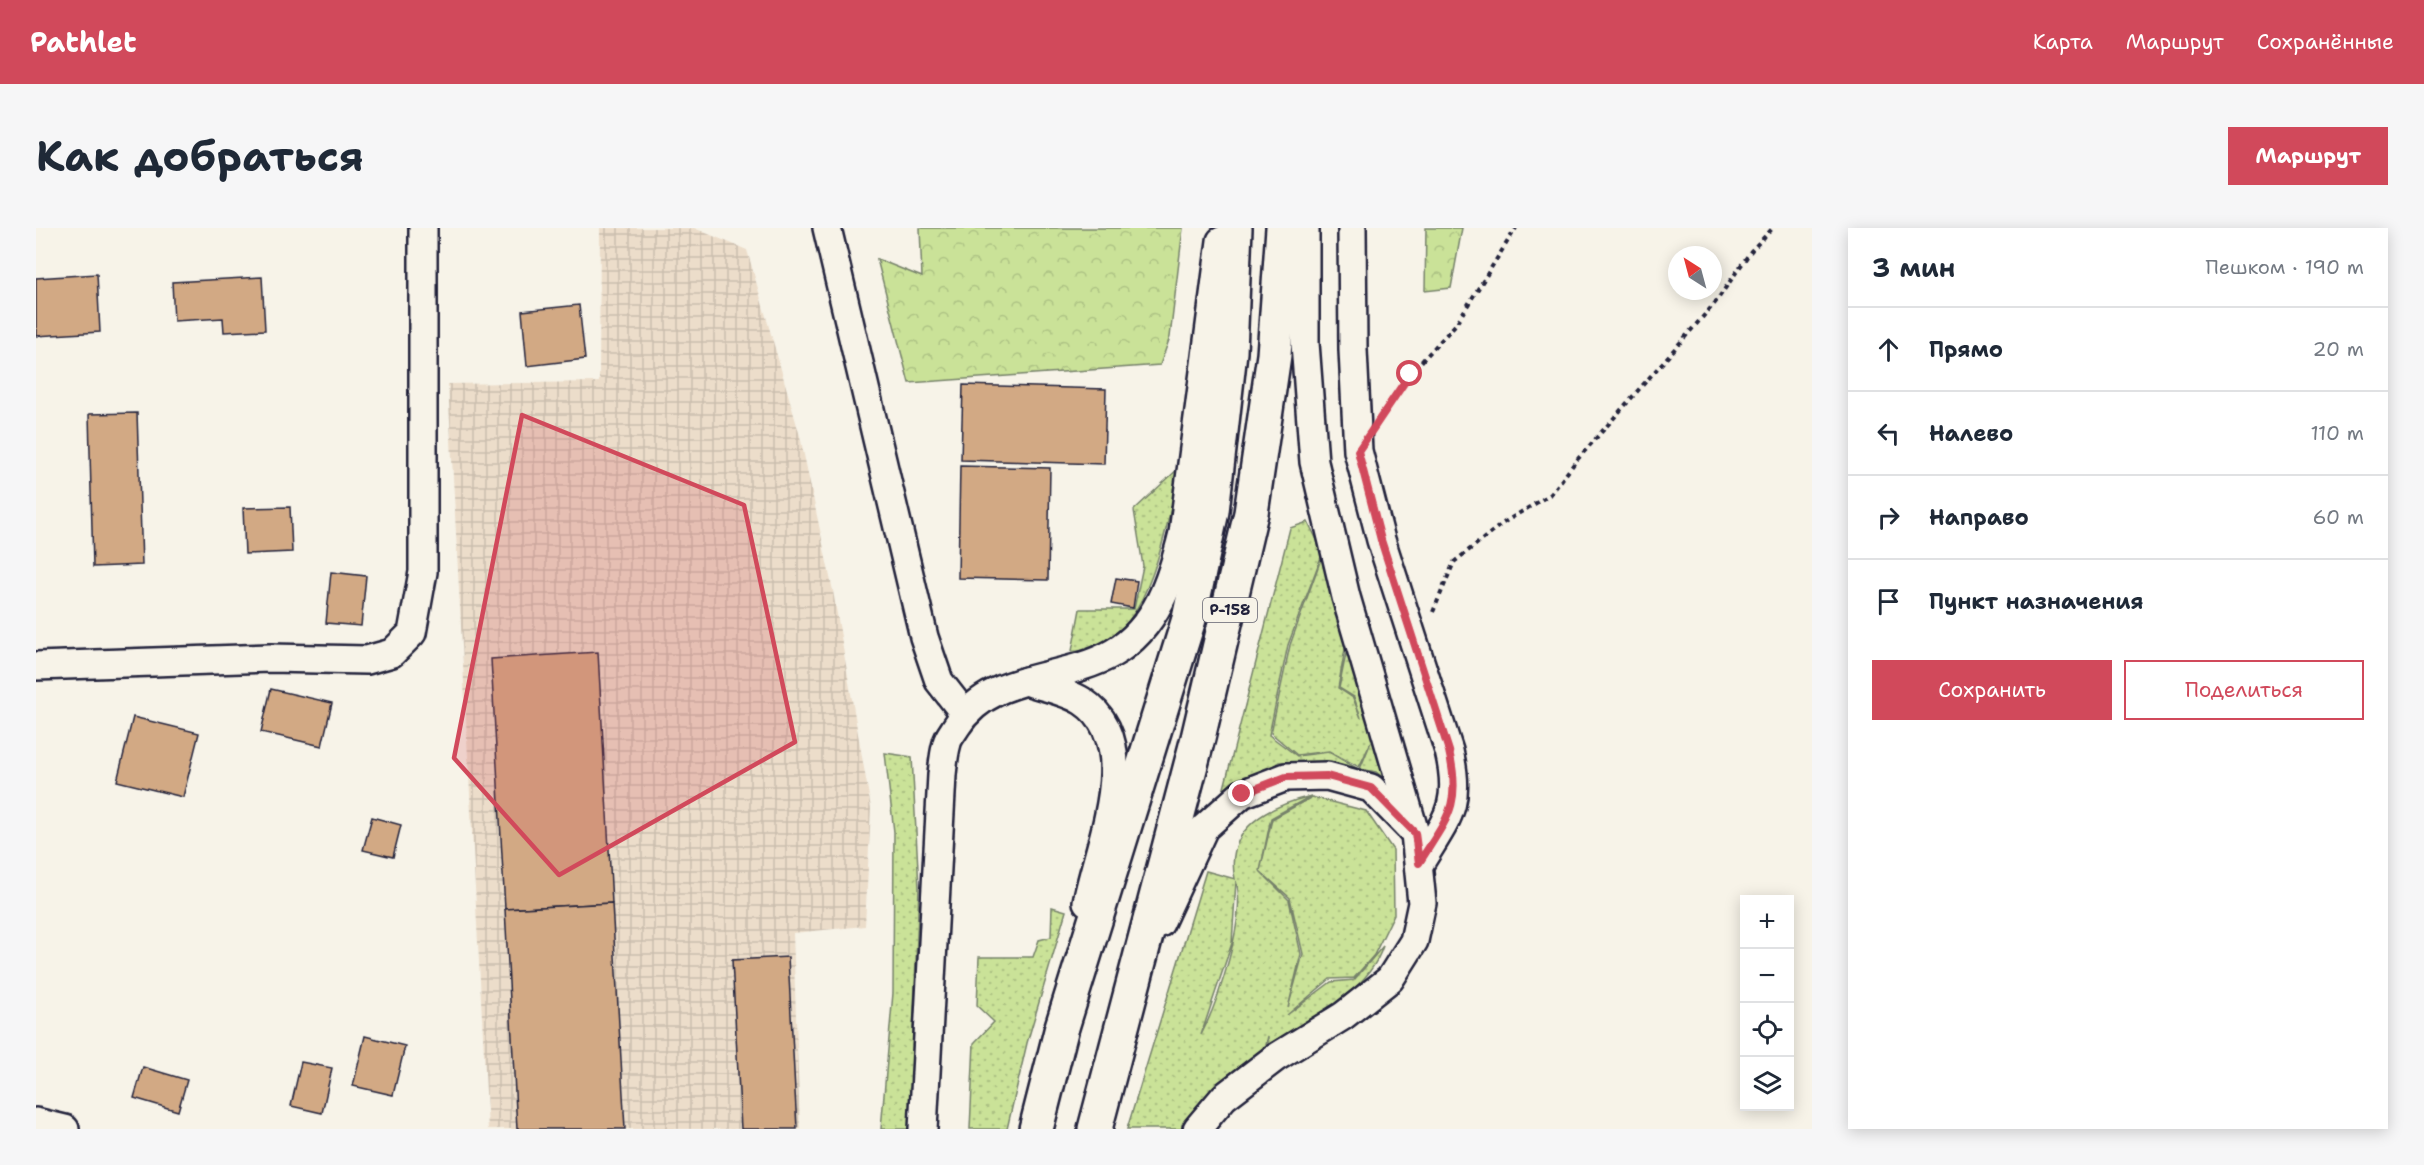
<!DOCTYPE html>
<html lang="ru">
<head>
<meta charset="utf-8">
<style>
  :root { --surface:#fff; --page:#f6f6f7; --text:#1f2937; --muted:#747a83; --line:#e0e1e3; --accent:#d1495b }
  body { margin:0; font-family:"Shantell Sans",sans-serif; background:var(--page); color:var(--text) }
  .controls { position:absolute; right:18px; bottom:18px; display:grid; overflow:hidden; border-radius:0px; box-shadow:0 3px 15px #0003 }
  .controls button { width:54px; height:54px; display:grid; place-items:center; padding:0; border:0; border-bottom:2px solid var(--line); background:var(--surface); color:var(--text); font:30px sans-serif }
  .compass { position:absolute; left:1632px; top:18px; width:54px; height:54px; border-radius:50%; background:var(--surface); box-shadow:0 3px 15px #0003; rotate:324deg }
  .stop { position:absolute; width:18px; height:18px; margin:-14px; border:4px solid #d1495b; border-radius:50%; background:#fff }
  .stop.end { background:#d1495b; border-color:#fff; box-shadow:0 2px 6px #0008 }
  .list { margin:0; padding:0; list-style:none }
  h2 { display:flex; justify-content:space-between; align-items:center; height:78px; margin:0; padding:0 24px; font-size:26px }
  h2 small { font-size:20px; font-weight:400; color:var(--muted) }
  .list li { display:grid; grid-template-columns:39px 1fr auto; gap:18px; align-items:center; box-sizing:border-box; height:84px; padding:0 24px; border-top:2px solid var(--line) }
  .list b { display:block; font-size:22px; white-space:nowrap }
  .list em { font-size:20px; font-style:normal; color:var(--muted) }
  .actions { display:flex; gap:12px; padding:18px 24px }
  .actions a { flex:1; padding:14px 0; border:2px solid var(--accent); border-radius:0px; text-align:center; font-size:21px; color:var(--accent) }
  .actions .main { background:var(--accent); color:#fff }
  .icon { flex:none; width:33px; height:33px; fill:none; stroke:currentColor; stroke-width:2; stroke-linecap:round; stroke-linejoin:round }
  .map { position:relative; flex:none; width:1776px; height:901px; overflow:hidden; border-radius:0px }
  header { display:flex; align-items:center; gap:36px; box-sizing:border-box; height:84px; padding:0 30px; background:var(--accent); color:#fff }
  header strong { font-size:28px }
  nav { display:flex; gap:33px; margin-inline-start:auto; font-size:21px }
  .intro { display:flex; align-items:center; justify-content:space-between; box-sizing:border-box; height:144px; padding:0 36px }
  h1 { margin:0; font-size:42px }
  .button { padding:15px 27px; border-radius:0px; background:var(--accent); color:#fff; font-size:21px; font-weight:700 }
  main { display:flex; gap:36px; padding:0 36px }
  aside { flex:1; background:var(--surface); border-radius:0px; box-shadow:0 3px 15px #0003 }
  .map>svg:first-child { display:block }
</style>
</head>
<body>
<header>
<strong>Pathlet</strong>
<nav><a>Карта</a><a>Маршрут</a><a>Сохранённые</a></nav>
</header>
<div class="intro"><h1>Как добраться</h1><a class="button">Маршрут</a></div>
<main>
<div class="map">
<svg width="1776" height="901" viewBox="0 0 1776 901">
  <defs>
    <pattern id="industrial-grid" width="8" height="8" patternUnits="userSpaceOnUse" patternTransform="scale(1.5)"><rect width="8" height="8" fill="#ecddca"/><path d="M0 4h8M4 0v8" fill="none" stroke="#cabdae"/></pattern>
    <pattern id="grass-dots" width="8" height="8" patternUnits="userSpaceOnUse" patternTransform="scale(1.5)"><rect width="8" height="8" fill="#cae298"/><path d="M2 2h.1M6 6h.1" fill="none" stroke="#adc284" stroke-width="1.8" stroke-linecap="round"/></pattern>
    <pattern id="forest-crowns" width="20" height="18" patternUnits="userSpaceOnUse" patternTransform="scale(1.5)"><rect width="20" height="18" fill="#cae298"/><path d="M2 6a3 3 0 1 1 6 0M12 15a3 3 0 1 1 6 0" fill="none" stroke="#adc284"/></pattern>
  </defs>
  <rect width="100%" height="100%" fill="#f7f3e8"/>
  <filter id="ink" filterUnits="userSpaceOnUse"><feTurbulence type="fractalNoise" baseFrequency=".0167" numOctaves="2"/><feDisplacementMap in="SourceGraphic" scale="12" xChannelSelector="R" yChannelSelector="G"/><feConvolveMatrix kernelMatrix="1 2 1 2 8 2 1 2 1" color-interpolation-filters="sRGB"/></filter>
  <g filter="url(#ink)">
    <polygon fill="url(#industrial-grid)" points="564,0 658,0 711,22 764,208 797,363 835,580 829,698 757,705 764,901 452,901 412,156 563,154"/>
    <g fill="url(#grass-dots)" stroke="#76826a" stroke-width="1.5" fill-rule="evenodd">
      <path d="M1145,238C1130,294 1113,428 1036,423L1044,381H1098L1107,338L1098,282Z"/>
      <polygon points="1272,294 1287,324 1252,417 1233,507 1261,528 1293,524 1322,541 1295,535 1243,534 1186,568 1254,300"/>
      <polygon points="1286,328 1311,410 1302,460 1317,470 1325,490 1318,469 1303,460 1314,406 1359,559 1340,544 1324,541 1335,514 1323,539 1293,523 1261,527 1235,505 1254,417"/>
      <polygon points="849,525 876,529 883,660 873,901 845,901 857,765 858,604"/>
      <path d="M1275,568L1235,590L1224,643L1236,591L1276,569L1330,583L1357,622L1358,686L1338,727L1318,750L1294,751L1251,787L1295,754L1318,752L1347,718C1331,767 1273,791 1232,817V808L1230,817L1158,883L1146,901H1091L1170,643L1199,651C1188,600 1233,578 1275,568ZM1224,643L1254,670L1267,726L1252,780L1265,726L1253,672ZM1200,653C1211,689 1182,774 1165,807L1196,715Z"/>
      <polygon points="1016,679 1030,683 991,815 971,901 934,901 938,815 958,794 941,778 943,729 997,729 1003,712 1015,709"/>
    </g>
    <g fill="url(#forest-crowns)" stroke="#76826a" stroke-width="1.5">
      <polygon points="884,0 1147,0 1134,109 1124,137 873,155 841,31 886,49"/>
      <polygon points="1390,0 1426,0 1415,60 1389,63"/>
    </g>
    <g fill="#d2a984" stroke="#22223b" stroke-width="1.5">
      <polygon points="61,46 64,104 0,108 0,50"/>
      <polygon points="226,49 229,102 188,104 187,90 138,93 136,54"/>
      <polygon points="543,77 549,131 491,138 486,83"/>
      <polygon points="927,157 1070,161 1068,236 925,232"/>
      <polygon points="101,185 106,337 57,339 53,186"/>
      <polygon points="924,238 1014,240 1012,352 922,350"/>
      <polygon points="254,279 256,324 209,326 207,280"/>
      <polygon points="295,344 330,348 325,398 290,395"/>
      <polygon points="1080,350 1101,353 1097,380 1075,376"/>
      <polygon points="562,424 576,675 469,681 455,431"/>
      <polygon points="235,461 296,475 286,518 225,504"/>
      <polygon points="97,489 163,505 147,569 81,553"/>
      <polygon points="336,589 365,597 357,629 327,622"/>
      <polygon points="576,675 589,901 481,901 469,681"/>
      <polygon points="752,729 761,901 705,901 696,732"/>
      <polygon points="329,808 369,818 357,867 317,858"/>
      <polygon points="265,834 296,840 286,885 255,878"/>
      <polygon points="107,839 151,852 142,883 98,870"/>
    </g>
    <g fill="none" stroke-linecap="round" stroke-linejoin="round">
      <defs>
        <g id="minor">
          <polyline points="791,0 888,409 903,453 928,485"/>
          <path d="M1316,0L1317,122L1322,223L1345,312L1413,523C1426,578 1411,590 1384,635"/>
          <polyline points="0,438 234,430 331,432 356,425 376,405 387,344 387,0"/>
          <path d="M990,453C1007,459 1030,463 1046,473C1109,514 1062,616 1051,674"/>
          <polyline points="1124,695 1168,600 1206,566 1250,549 1291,548 1335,560 1376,602"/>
          <polyline points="0,894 29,901"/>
          <path d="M887,901L906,547C907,537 908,525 911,515C912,510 917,504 920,499C955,443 1025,455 1077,425C1121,400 1136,350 1147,305L1185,13"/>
          <polyline points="1161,901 1188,869 1239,830 1307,788 1354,751 1378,713 1386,675 1379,605 1310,369 1278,234 1269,115 1269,0"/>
        </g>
        <g id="highway">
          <polyline points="1000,901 1026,799 1153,391 1176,283 1194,124 1199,0"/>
          <polyline points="1059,901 1162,510 1215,285 1238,127 1247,0"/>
        </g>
      </defs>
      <use href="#minor" stroke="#22223b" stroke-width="32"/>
      <use href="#highway" stroke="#22223b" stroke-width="38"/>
      <g stroke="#22223b" stroke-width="4" stroke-dasharray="4.5 4.5" stroke-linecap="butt">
        <polyline points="1348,184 1374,146 1420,96 1480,0"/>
        <polyline points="1397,384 1418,334 1467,295 1515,266 1540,233 1679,75 1715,23 1737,0"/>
      </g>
      <use href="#minor" stroke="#f7f3e8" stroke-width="27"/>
      <use href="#highway" stroke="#f7f3e8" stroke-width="33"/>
    </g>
  </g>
  <g fill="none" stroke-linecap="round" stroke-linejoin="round" filter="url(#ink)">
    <path stroke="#d1495b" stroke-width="8" d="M1206,566L1250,549L1291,548L1335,560L1379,605L1383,635C1411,590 1426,578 1413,523L1345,312L1322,223L1374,146"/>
  </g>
  <path fill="#d1495b" fill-opacity="0.2" stroke="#d1495b" stroke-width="4.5" stroke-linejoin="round" d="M486,187L708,277L759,514L523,647L418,530Z"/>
  <g text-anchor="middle" stroke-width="6" stroke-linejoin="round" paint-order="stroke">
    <rect fill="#f7f3e8" stroke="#62616f" stroke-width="1.5" x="1167" y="370" width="54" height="24" rx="4.5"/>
    <g font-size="15" font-weight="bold" fill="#22223b">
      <text x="1194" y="387">Р-158</text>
    </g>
  </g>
</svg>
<div class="controls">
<button>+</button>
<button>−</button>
<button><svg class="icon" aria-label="locate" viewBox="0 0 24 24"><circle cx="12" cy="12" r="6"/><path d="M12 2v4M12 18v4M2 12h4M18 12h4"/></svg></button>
<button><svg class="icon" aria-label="layers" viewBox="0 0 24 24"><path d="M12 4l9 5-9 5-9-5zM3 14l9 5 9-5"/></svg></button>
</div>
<svg class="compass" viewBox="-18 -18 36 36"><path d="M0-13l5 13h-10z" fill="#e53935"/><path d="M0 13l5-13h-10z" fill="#747a83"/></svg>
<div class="stop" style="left:1374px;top:146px"></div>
<div class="stop end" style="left:1206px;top:566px"></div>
</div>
<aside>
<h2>3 мин<small>Пешком · 190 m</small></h2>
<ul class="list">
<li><svg class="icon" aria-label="ahead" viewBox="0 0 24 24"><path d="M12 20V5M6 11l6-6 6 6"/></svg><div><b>Прямо</b></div><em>20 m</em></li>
<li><svg class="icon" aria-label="left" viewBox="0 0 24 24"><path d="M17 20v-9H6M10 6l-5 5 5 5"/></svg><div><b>Налево</b></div><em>110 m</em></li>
<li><svg class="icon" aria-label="right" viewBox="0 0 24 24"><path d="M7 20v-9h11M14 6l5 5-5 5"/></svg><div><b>Направо</b></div><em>60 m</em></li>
<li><svg class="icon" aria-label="arrive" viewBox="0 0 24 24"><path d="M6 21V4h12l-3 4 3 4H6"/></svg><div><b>Пункт назначения</b></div></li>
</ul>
<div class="actions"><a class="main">Сохранить</a><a>Поделиться</a></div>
</aside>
</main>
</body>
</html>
